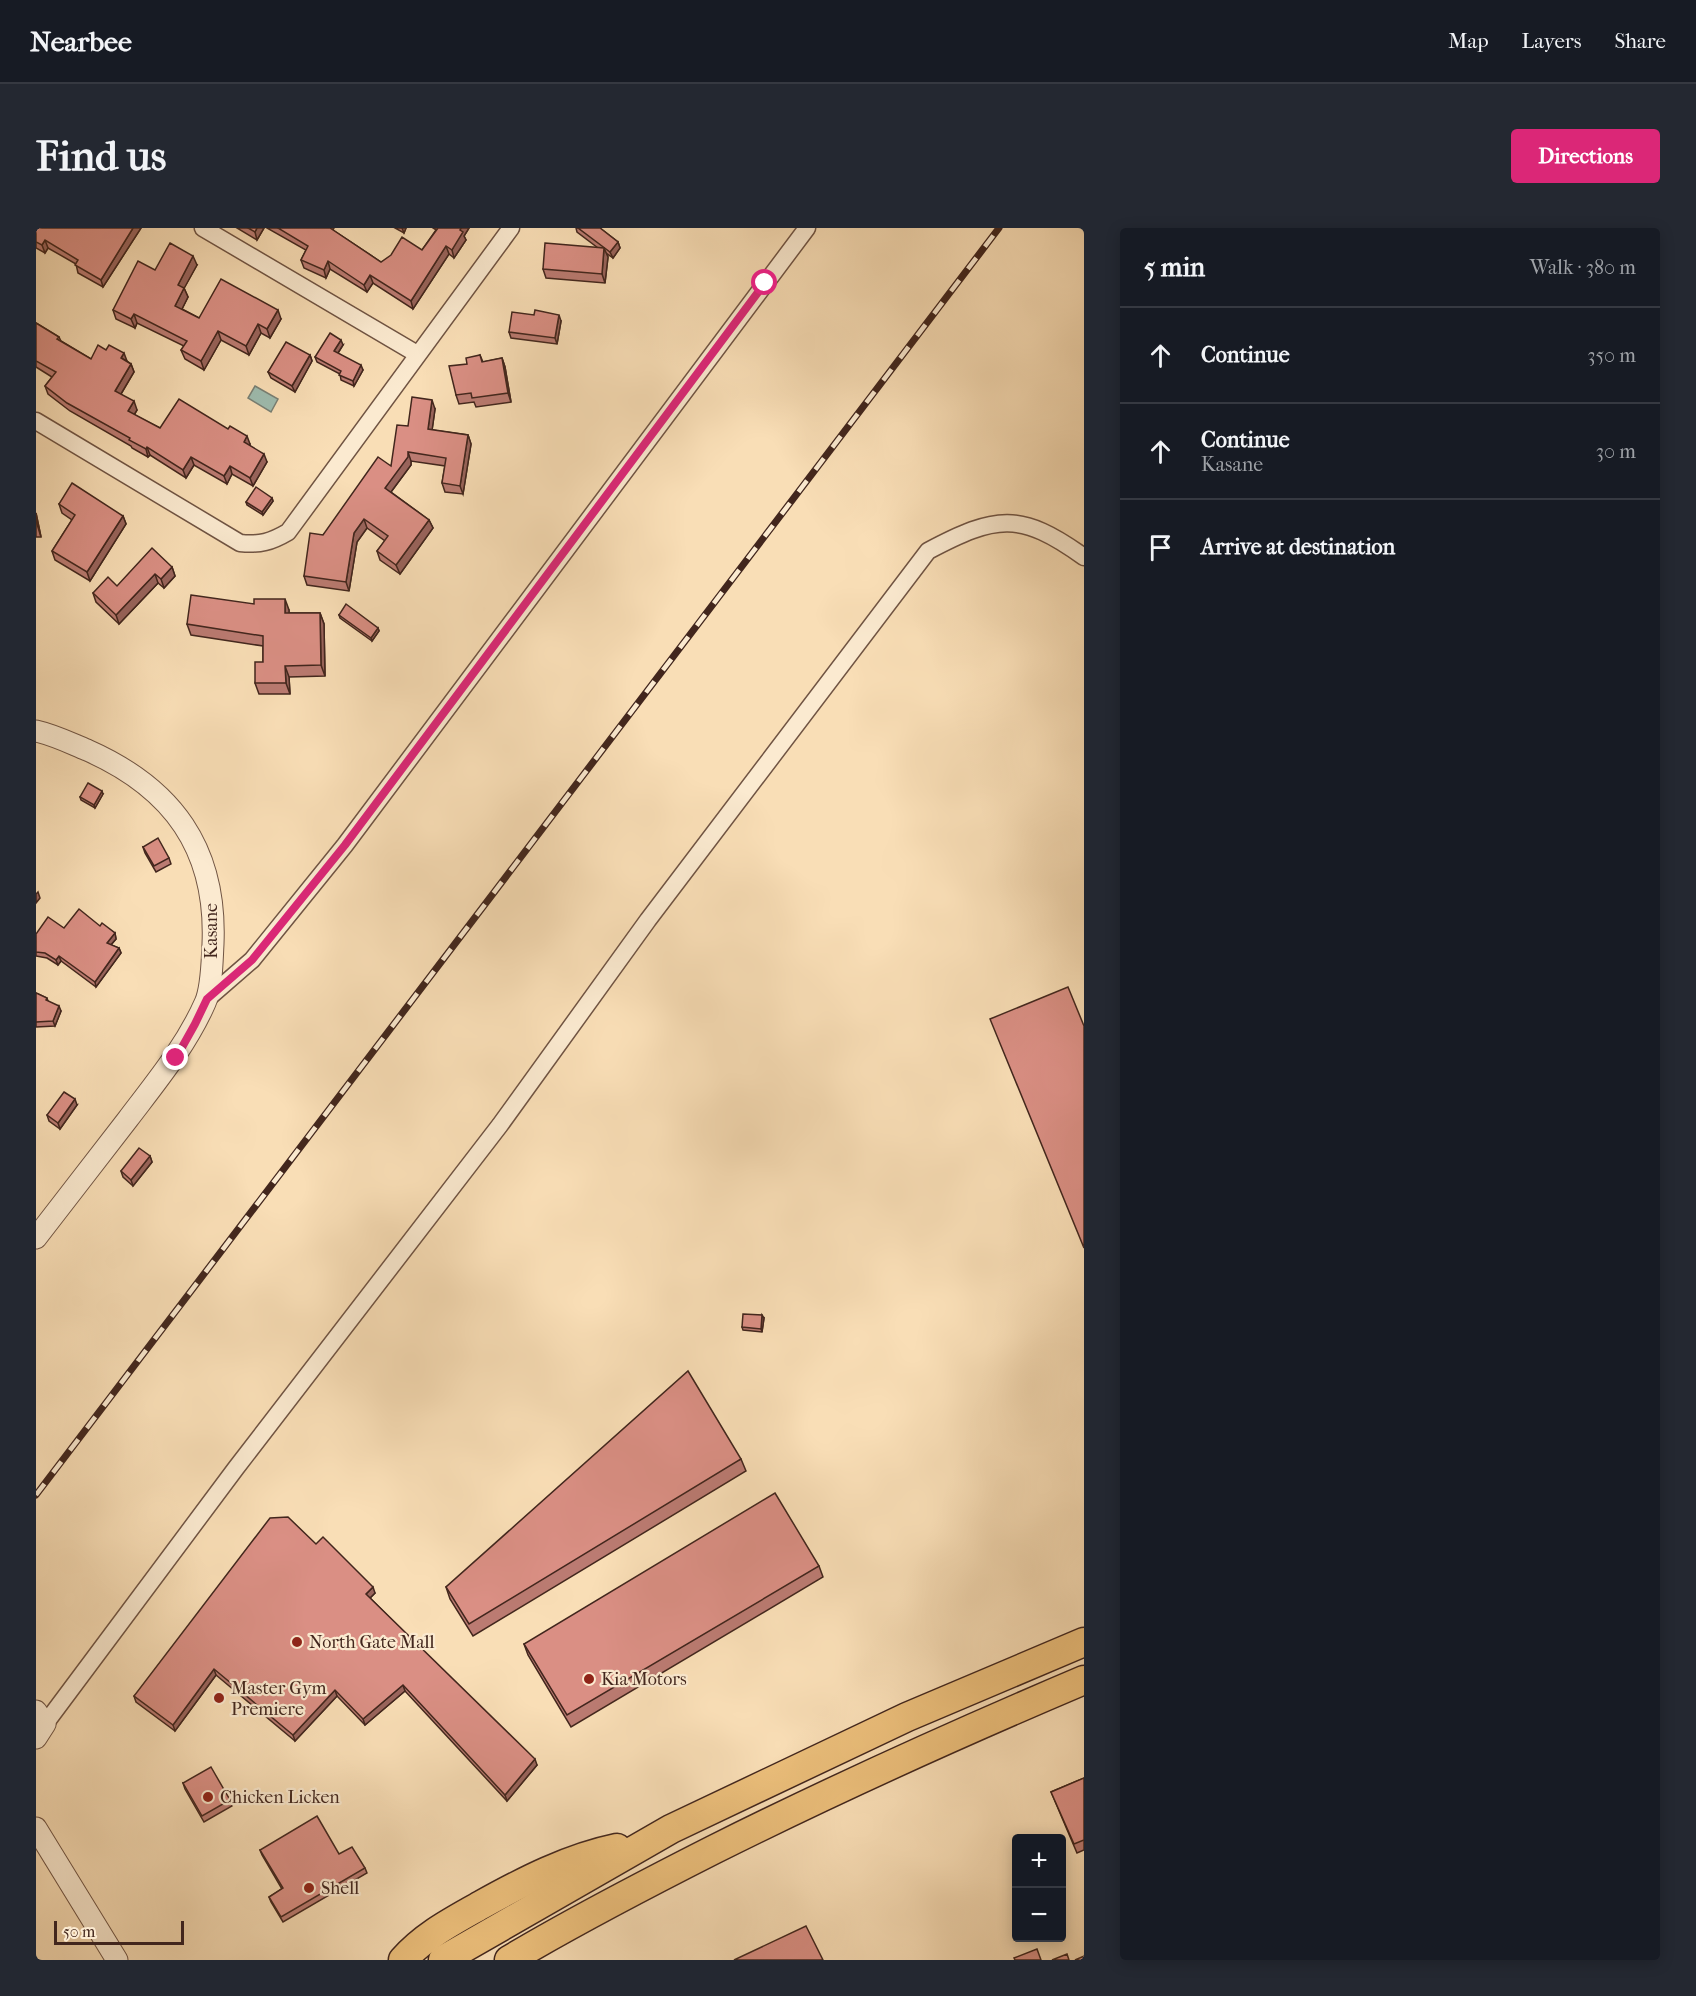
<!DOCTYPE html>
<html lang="en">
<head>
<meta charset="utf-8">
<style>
  :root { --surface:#171b24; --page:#242831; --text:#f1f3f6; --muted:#9ea1a6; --line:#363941; --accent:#db2777 }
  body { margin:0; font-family:"IM FELL French Canon",serif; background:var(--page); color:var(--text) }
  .controls { position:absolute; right:18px; bottom:18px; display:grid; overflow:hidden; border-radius:6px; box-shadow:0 3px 15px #0003 }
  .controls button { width:54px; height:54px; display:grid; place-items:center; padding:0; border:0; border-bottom:2px solid var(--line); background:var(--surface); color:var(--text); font:30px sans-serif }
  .scale { position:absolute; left:18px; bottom:15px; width:130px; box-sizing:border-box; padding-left:6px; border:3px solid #42261d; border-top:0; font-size:16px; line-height:21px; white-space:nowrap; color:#42261d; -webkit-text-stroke:4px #fbead0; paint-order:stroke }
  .stop { position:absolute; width:18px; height:18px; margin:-14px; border:4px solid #db2777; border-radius:50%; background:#fff }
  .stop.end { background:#db2777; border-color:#fff; box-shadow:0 2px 6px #0008 }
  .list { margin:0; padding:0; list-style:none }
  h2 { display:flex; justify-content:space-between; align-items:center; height:78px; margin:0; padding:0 24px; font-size:26px }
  h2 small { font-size:20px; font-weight:400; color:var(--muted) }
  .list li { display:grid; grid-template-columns:39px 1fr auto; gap:18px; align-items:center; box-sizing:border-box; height:96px; padding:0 24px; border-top:2px solid var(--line) }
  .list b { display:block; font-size:22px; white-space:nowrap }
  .list p { margin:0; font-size:20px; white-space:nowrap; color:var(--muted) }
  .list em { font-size:20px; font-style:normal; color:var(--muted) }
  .icon { flex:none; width:33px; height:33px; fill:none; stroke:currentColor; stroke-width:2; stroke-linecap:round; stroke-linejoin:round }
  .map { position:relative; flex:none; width:1048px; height:1732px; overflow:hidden; border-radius:6px }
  header { display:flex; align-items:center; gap:36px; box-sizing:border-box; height:84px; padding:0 30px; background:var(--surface); border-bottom:2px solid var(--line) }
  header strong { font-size:28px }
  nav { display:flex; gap:33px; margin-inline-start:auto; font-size:21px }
  .intro { display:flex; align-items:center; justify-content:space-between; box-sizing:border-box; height:144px; padding:0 36px }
  h1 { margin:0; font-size:42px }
  .button { padding:15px 27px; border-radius:6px; background:var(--accent); color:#fff; font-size:21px; font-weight:700 }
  main { display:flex; gap:36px; padding:0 36px }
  aside { flex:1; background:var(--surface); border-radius:6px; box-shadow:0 3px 15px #0003 }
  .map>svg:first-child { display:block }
</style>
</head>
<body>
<header>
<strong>Nearbee</strong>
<nav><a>Map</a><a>Layers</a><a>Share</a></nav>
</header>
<div class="intro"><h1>Find us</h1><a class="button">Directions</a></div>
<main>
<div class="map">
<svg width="1048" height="1732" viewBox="0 0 1048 1732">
  <rect width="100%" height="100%" fill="#f9deb6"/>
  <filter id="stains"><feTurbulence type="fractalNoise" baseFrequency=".00333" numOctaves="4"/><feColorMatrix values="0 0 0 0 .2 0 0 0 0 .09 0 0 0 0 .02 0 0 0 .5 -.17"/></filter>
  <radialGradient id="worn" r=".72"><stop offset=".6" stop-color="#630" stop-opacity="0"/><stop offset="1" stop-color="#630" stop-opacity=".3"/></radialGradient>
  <polygon fill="#9ebcaf" stroke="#798075" stroke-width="1.5" points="219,158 242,171 235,184 212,170"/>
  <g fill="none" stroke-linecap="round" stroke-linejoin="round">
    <defs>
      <g id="minor">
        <polyline points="167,0 381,126"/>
        <path d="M0,193L204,315C224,317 235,314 252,304L475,0"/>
        <polyline points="171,771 216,732 309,617 771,0"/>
        <path d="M9,1496L200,1240L464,897L612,692L892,323C960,287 984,283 1048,329"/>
      </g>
      <g id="tertiary">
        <path d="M0,503C18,507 34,515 51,522C137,560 181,621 177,716C176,733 176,760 169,775C150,818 120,854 92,891C61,931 31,970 0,1010"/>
        <polyline points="0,1483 9,1496 0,1510"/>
        <polyline points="0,1600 81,1732"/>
      </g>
      <g id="trunk">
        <path d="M367,1732C389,1707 417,1693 445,1677C488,1653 533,1630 581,1620"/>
        <polyline points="407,1732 635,1601 871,1489 1048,1414"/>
        <path d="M473,1732C540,1692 608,1657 677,1622C799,1561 923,1505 1048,1452"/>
      </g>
    </defs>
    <use href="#minor" stroke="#705443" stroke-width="19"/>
    <use href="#tertiary" stroke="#705443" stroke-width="23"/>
    <use href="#trunk" stroke="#42261d" stroke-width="31"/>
    <use href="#minor" stroke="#fbead0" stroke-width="16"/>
    <use href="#tertiary" stroke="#fbead0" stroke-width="21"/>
    <use href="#trunk" stroke="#ecbf7b" stroke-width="28"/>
    <defs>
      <polyline id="rail" points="0,1267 963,0"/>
    </defs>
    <use href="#rail" stroke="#42261d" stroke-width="7"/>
    <use href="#rail" stroke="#fbead0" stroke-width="4.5" stroke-dasharray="14" stroke-linecap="butt"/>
  </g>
  <g fill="#bb7b72" stroke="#42261d" stroke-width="1.5">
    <polygon points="0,0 105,0 67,59 42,45 40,36 12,20 9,25 0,20"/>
    <polygon points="201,0 228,0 221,12"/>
    <polygon points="231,0 298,0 297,2 345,34 386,22 400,2 397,0 433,0 428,8 430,12 418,30 413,26 377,81 337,55 331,64 294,41 290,50 268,40 265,32 270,22"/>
    <polygon points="359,0 370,0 368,5"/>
    <polygon points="540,0 564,0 582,14 584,20 577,30 570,25 572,29 569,55 510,50 507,41 562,20 541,4"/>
    <polygon points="161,37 148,60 152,69 146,81 163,90 245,91 234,110 225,105 213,127 185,112 168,142 149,131 145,122 148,118 101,95 99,100 80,91 77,82 119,42"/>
    <polygon points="525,93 521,116 475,110 473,104"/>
    <polygon points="0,95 23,109 25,113 55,131 91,133 95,136 98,144 85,166 101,182 98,187 124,200 214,216 214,218 231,234 217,258 196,246 191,256 158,237 150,250 114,227 112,229 96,220 95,218 34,183 12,166 9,158 16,149 0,139"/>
    <polygon points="307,117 302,125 327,142 318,158 305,152 304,146 281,134 279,129"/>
    <polygon points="274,127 276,133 259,164 235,150 232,144"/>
    <polygon points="444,127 447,134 466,130 469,139 475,174 440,179 438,174 423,176 420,167 431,136"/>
    <polygon points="399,181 396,202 432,207 435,216 427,266 409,264 406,255 409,238 375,233 375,237 355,264 393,292 397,300 364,346 344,332 341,323 349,313 331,300 321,314 313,363 271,357 268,348 287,307 355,238 372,198"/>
    <polygon points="236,270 237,273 227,287 211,277 210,274"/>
    <polygon points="23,276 87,288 90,296 54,353 19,332 16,323 36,292 26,285"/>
    <polygon points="0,285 5,309 0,309"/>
    <polygon points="136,339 139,348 128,360 122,355 83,396 60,374 57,365 81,358"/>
    <polygon points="253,382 253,385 284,385 288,396 289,448 253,449 254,466 223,466 219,455 227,434 227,418 155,407 151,396"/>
    <polygon points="303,387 342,400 343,403 336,413 304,390"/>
    <polygon points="67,566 59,580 45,572 44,569"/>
    <polygon points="107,619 133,630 135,636 120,644 109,625"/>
    <polygon points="64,698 79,705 80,711 75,717 83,720 85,725 60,759 25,733 22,737 11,730 0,728 0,706 28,700"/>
    <polygon points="0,765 11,770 12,773 25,783 19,798 0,799"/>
    <polygon points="41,877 24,901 13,893 11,887"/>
    <polygon points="114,928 116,934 97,958 87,949 85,943"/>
    <polygon points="728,1090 726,1104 707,1102 706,1099"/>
    <polygon points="705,1231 710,1243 437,1408 414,1371 410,1359"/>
    <polygon points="280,1316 339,1365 334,1370 501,1537 471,1573 369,1463 329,1497 301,1468 259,1513 180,1447 139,1503 100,1474 98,1468"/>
    <polygon points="783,1338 787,1349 535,1499 492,1427 488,1416"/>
    <polygon points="1048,1550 1048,1622 1041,1625 1015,1564"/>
    <polygon points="147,1555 194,1572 196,1578 168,1594 149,1561"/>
    <polygon points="224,1622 303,1626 329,1640 331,1645 247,1694 235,1674 233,1669 246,1661 226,1627"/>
  </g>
  <g fill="#99645c" stroke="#42261d" stroke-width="1.5">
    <polygon points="97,0 105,0 67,59 65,52"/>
    <polygon points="221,0 228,0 221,12 219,4"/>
    <polygon points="366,0 370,0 368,5"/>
    <polygon points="425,0 433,0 428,8 430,12 418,30 416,22"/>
    <polygon points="9,12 12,20 9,25 6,17"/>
    <polygon points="582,14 584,20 577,30 574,24"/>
    <polygon points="410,18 413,26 377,81 375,73"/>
    <polygon points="568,20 572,29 569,55 566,46"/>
    <polygon points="157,28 161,37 145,66 142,57"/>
    <polygon points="292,33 294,41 290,50 288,42"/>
    <polygon points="334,47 337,55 331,64 328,57"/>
    <polygon points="148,60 152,69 143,87 139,78"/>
    <polygon points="242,82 245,91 234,110 231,101"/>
    <polygon points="98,86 101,95 99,100 95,91"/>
    <polygon points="523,87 525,93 521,116 519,110"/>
    <polygon points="222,96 225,105 213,127 210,118"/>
    <polygon points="182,103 185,112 168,142 165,133"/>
    <polygon points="305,112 307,117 300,128 298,123"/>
    <polygon points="88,125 91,133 85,130"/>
    <polygon points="274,127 276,133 259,164 256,158"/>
    <polygon points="466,130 469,139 475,174 472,165"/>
    <polygon points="95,136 98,144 82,171 79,163"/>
    <polygon points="325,137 327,142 318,158 317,153"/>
    <polygon points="396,172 399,181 395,210 392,201"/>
    <polygon points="98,173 101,182 95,192 92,183"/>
    <polygon points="432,207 435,216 427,266 424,258"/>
    <polygon points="211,208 214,216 211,222 208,214"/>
    <polygon points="111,219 114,227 112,229 110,221"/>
    <polygon points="372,224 375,233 375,237 352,268 349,260"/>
    <polygon points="228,226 231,234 217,258 214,250"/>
    <polygon points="155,229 158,237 150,250 147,242"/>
    <polygon points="194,238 196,246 191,256 188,248"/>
    <polygon points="236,270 237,273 227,287 226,284"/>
    <polygon points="0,285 5,309 0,293"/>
    <polygon points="87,288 90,296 54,353 51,344"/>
    <polygon points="328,291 331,300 321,314 313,363 310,354 318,305"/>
    <polygon points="393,292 397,300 364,346 360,337"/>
    <polygon points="136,339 139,348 128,360 125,351"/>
    <polygon points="119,346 122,355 83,396 80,387"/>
    <polygon points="249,371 253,382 253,396 249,385"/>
    <polygon points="284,385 288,396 289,448 285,437"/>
    <polygon points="342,400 343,403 336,413 335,410"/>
    <polygon points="249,438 253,449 254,466 250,455"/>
    <polygon points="66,563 67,566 59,580 58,577"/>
    <polygon points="2,664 4,670 0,675 0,666"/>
    <polygon points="79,705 80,711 72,720 71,715"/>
    <polygon points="83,720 85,725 60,759 59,754"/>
    <polygon points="23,728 25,733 22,737 20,732"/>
    <polygon points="23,778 25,783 19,798 17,793"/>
    <polygon points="39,871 41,877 24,901 22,895"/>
    <polygon points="114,928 116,934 97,958 95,952"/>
    <polygon points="726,1087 728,1090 726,1104 725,1101"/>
    <polygon points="337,1359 339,1365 332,1372 330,1366"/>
    <polygon points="178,1441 180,1447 139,1503 137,1497"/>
    <polygon points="367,1457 369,1463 329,1497 327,1491"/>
    <polygon points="299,1462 301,1468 259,1513 257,1507"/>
    <polygon points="499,1531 501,1537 471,1573 469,1567"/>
  </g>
  <g fill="#da8f84" stroke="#42261d" stroke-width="1.5">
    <polygon points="0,0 97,0 65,52 39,37 42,32 9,12 6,17 0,14"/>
    <polygon points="212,0 221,0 219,4"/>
    <polygon points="242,0 294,0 345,34 355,27 366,9 386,22 402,0 425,0 424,2 427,4 416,22 410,18 375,73 334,47 328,57 292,33 288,42 265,32 272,18"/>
    <polygon points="542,0 564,0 582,14 574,24"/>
    <polygon points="134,15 157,28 142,57 148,60 139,78 163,90 185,51 242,82 231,101 222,96 210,118 182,103 165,133 145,122 151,113 98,86 95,91 77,82 102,33 119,42"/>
    <polygon points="509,15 568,20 566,46 507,41"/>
    <polygon points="499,82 523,87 519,110 473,104 476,84 498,87"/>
    <polygon points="0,95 23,109 21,111 55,131 62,117 70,122 73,117 88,125 85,130 95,136 79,163 98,173 92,183 124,200 143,171 192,201 194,198 211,208 208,214 228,226 214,250 194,238 188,248 155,229 147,242 111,219 110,221 93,212 94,210 31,175 9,158 20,144 0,133"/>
    <polygon points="294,105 305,112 298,123 325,137 317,153 303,147 305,143 279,129"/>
    <polygon points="250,114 274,127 256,158 232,144"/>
    <polygon points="444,127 446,134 466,130 472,165 436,170 435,165 420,167 413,138 431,136 430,130"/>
    <polygon points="376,169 396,172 392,201 432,207 424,258 406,255 410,230 372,224 372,229 349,260 393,292 360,337 341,323 352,308 328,291 318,305 310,354 268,348 274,305 287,307 342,229 355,238 361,197 372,198"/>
    <polygon points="36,255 87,288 51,344 16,323 39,287 23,276"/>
    <polygon points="220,259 236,270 226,284 210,274"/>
    <polygon points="116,320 136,339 125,351 119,346 80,387 57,365 72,349 81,358"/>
    <polygon points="155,367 218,376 218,371 249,371 249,385 284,385 285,437 249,438 250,455 219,455 219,434 227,434 227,408 151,396"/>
    <polygon points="310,376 342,400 335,410 303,387"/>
    <polygon points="52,555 66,563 58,577 44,569"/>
    <polygon points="122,610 133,630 118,638 107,619"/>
    <polygon points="43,681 64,698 66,695 79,705 71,715 83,720 59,754 23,728 20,732 9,725 0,724 0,706 12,689 28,700"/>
    <polygon points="1032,759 1048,798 1048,1020 954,791"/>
    <polygon points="0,765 11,770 10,772 23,778 17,793 0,794"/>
    <polygon points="28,864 39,871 22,895 11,887"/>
    <polygon points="103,920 114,928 95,952 85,943"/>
    <polygon points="707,1086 726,1087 725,1101 706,1099"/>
    <polygon points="652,1143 705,1231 433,1396 410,1359"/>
    <polygon points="739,1265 783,1338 531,1487 488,1416"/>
    <polygon points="252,1289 280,1316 287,1309 337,1359 330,1366 499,1531 469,1567 367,1457 327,1491 299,1462 257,1507 178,1441 137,1497 98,1468 234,1290"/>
    <polygon points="175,1539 194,1572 166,1588 147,1555"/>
    <polygon points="1048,1550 1048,1612 1038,1616 1015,1564"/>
    <polygon points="281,1588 303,1626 316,1619 329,1640 245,1689 233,1669 247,1660 224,1622"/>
    <polygon points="770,1698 787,1732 698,1732"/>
    <polygon points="1001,1721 1005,1732 979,1732 978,1730"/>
    <polygon points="1031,1726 1033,1732 1016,1732"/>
    <polygon points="1048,1728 1048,1732 1039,1732"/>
  </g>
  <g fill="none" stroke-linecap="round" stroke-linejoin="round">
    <polyline stroke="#db2777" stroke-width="8" points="140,830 159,796 171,771 216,732 309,617 729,55"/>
  </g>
  <g fill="#8f2418" stroke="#fbead0" stroke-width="2">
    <circle cx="261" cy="1414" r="6"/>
    <circle cx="553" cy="1451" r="6"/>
    <circle cx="183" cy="1470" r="6"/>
    <circle cx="172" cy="1569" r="6"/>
    <circle cx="273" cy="1660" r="6"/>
  </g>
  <g text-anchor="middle" stroke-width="4.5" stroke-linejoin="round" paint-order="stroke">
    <g font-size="18" fill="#42261d" stroke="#fbead0">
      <text transform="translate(175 703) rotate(-90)" y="6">Kasane</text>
    </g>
    <g font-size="18" fill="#42261d" stroke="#fbead0" text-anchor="start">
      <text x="273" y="1420">North Gate Mall</text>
      <text x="565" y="1457">Kia Motors</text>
      <text x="195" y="1466">Master Gym<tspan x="195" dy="21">Premiere</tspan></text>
      <text x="184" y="1575">Chicken Licken</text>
      <text x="285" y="1666">Shell</text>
    </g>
  </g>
  <rect width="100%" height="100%" filter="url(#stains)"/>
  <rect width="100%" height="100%" fill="url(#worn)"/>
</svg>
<div class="controls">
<button>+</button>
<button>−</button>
</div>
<div class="scale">50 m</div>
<div class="stop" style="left:729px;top:55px"></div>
<div class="stop end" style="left:140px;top:830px"></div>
</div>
<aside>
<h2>5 min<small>Walk · 380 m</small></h2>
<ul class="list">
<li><svg class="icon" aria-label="ahead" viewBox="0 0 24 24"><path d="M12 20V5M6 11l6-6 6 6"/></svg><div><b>Continue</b></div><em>350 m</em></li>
<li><svg class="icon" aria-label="ahead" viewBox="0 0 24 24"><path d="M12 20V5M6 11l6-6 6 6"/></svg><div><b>Continue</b><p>Kasane</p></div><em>30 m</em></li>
<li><svg class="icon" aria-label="arrive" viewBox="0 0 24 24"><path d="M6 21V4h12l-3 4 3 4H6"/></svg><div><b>Arrive at destination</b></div></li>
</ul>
</aside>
</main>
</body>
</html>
